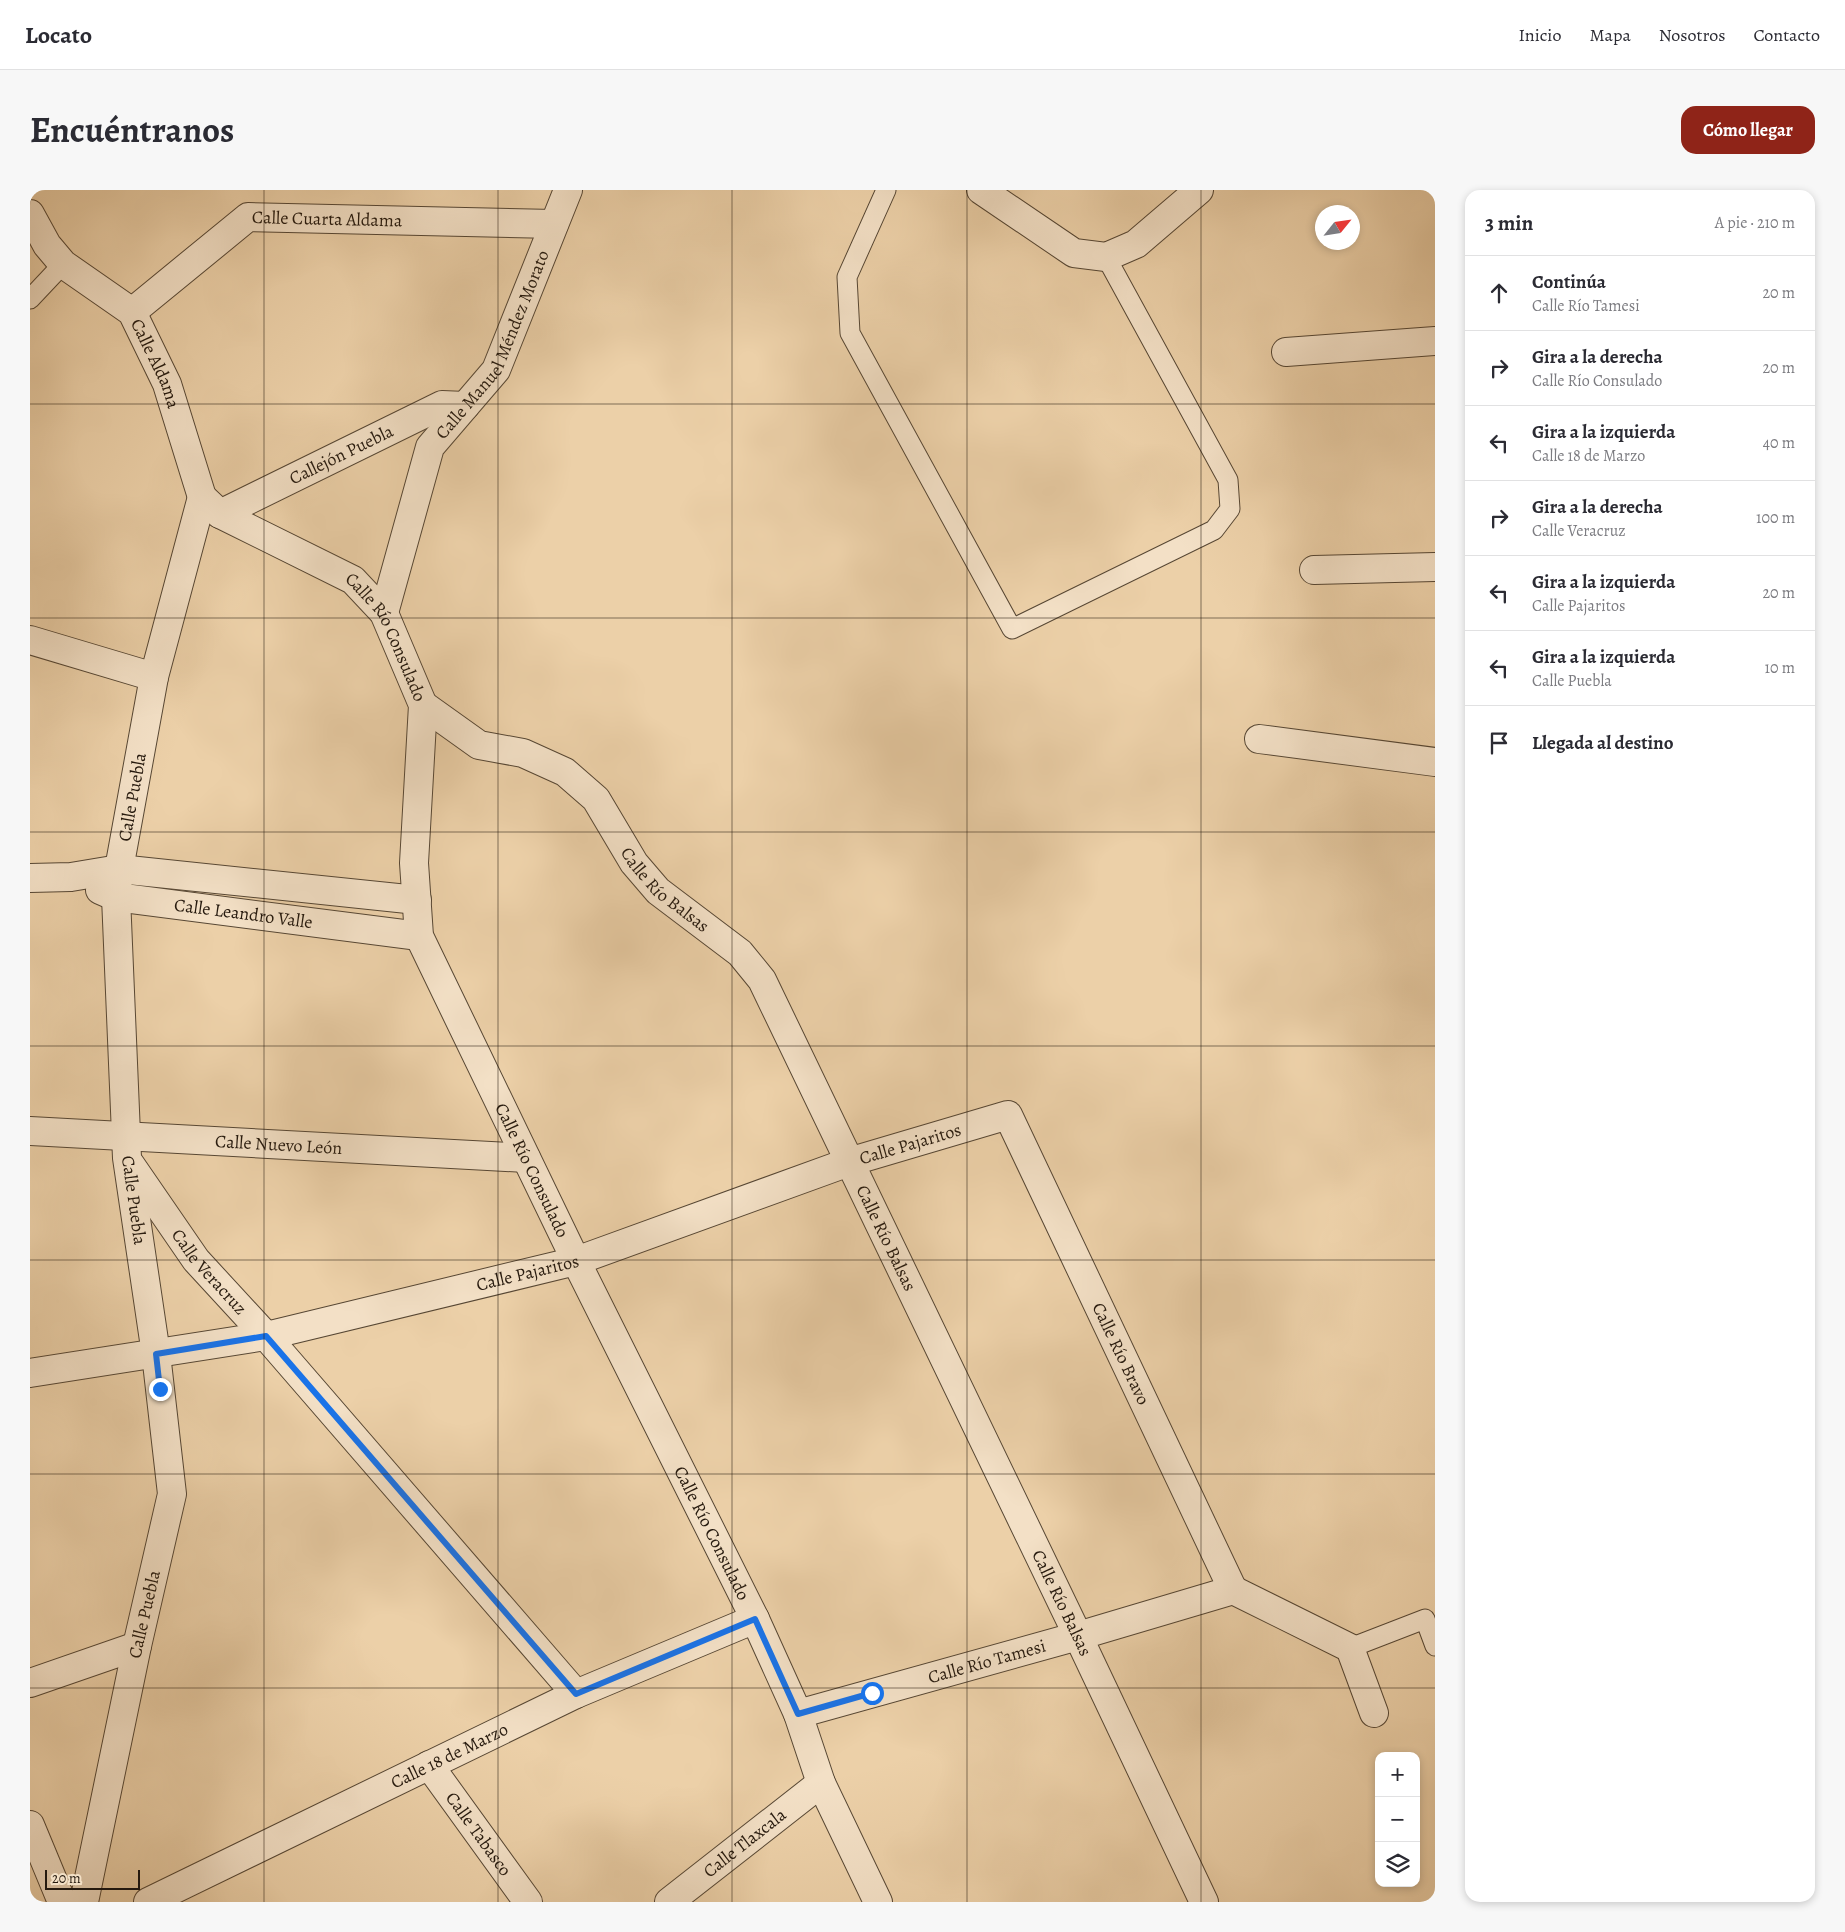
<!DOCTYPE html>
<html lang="es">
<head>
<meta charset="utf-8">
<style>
  :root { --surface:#fff; --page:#f7f7f7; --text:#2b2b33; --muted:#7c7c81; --line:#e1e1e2; --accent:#8f2418 }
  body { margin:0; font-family:Alegreya,serif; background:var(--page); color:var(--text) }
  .controls { position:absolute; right:15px; bottom:15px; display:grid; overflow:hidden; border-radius:10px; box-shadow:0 2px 8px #0003 }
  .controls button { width:45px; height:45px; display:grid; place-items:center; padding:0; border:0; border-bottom:1px solid var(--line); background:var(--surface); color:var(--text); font:25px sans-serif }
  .compass { position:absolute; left:1285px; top:15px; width:45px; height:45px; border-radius:50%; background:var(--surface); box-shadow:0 2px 8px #0003; rotate:60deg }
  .scale { position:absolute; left:15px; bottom:12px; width:95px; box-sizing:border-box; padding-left:5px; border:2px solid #25190e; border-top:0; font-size:14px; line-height:18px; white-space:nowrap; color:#25190e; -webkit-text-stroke:4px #f3e0c6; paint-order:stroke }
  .stop { position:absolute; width:15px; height:15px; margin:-11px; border:4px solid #1a73e8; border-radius:50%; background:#fff }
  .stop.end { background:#1a73e8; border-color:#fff; box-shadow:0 1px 5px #0008 }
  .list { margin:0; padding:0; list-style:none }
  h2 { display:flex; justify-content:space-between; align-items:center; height:65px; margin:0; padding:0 20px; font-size:21px }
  h2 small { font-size:16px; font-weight:400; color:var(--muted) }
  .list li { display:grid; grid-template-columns:32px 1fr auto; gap:15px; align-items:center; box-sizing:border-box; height:75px; padding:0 20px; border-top:1px solid var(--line) }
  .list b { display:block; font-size:19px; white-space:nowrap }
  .list p { margin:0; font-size:16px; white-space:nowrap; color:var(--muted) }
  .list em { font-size:16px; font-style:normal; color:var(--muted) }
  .icon { flex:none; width:28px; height:28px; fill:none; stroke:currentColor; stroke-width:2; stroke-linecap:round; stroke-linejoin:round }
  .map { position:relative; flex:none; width:1405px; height:1712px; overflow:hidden; border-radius:15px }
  header { display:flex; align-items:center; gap:30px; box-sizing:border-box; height:70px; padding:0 25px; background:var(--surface); border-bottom:1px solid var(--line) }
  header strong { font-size:24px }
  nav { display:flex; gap:28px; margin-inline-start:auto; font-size:18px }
  .intro { display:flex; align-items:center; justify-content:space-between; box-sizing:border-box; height:120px; padding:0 30px }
  h1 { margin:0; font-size:35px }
  .button { padding:12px 22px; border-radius:15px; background:var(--accent); color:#fff; font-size:18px; font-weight:700 }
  main { display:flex; gap:30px; padding:0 30px }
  aside { flex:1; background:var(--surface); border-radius:15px; box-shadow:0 2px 8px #0003 }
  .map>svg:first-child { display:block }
</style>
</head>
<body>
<header>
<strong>Locato</strong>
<nav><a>Inicio</a><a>Mapa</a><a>Nosotros</a><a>Contacto</a></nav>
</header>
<div class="intro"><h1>Encuéntranos</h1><a class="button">Cómo llegar</a></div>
<main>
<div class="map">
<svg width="1405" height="1712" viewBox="0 0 1405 1712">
  <rect width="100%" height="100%" fill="#ecd0a8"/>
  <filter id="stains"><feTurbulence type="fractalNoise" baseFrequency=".004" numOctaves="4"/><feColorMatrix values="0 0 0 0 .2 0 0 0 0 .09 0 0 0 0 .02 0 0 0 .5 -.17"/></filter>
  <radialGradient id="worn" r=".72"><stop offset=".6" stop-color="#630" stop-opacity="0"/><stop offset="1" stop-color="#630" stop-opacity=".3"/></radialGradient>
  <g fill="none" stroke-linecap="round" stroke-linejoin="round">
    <defs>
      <g id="service">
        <polyline points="856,0 817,87 820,143 982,439 1184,340 1200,319 1198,290 1076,67"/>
        <polyline points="0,109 33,74"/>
        <polyline points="1320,1458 1395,1429 1405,1456"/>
      </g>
      <g id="minor">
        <polyline points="951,0 1044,63 1076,67 1106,54 1169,0"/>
        <path id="s1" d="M0,24L17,55L33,74L102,122L137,194L172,307"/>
        <path id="s2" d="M102,122L218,27L524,34"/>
        <polyline points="1256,162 1405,151"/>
        <path id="s3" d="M172,307L190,324L323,390L354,423L393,515L384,673L389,746L546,1071L725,1429L768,1524L791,1593L848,1712"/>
        <path id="s4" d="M190,324L412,215L435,216"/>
        <polyline points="1284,380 1405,377"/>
        <path id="s5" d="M354,423L400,257L466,180L538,0"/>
        <polyline points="0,450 124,487"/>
        <path id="s6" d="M393,515L449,555L493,563L535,582L566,609L604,673L628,701L710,763L732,790L1048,1446L1174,1712"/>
        <polyline points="1229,549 1405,572"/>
        <polyline points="0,688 41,687 89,679 387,710"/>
        <path id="s7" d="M70,700L86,707L389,746"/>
        <path id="s8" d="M0,941L496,968"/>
        <path id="s9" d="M100,974L166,1070L236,1146L546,1504"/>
        <path id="s10" d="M0,1183L236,1146L546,1071L819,972L978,925L1203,1400"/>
        <polyline points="1203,1400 1320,1458 1344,1523"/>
        <polyline points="0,1493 107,1456"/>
        <path id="s11" d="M768,1524L1048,1446L1203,1400"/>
        <path id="s12" d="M399,1575L498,1712"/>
        <polyline points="0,1635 32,1712"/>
        <path id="s13" d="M54,1712L107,1456L142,1304L126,1164L97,968L86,707L89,679L124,487L172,307"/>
        <path id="s14" d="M118,1712L546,1504L725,1429"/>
        <path id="s15" d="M639,1712L791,1593"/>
      </g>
    </defs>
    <use href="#service" stroke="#574734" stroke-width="21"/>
    <use href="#minor" stroke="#574734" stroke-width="30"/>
    <use href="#service" stroke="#f3e0c6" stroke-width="19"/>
    <use href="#minor" stroke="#f3e0c6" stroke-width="28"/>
  </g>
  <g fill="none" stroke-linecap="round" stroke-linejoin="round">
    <polyline stroke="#1a73e8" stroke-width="6" points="130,1199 126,1164 236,1146 546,1504 725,1429 768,1524 842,1503"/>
  </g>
  <path fill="none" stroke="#25190e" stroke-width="1" stroke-opacity="0.55" d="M234,0V1712M468,0V1712M702,0V1712M937,0V1712M1171,0V1712M0,214H1405M0,428H1405M0,642H1405M0,856H1405M0,1070H1405M0,1284H1405M0,1498H1405"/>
  <g text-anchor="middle" stroke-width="5" stroke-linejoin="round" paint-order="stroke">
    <g font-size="18" fill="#25190e" stroke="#f3e0c6">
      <text dy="6" stroke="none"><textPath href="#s2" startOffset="229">Calle Cuarta Aldama</textPath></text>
      <text dy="6" stroke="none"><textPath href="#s5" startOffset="294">Calle Manuel Méndez Morato</textPath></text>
      <text dy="6" stroke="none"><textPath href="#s1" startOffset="201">Calle Aldama</textPath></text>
      <text dy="6" stroke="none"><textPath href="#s4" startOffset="135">Callejón Puebla</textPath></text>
      <text dy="6" stroke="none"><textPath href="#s3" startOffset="240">Calle Río Consulado</textPath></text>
      <text dy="6" stroke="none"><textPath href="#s13" startOffset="1119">Calle Puebla</textPath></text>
      <text dy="6" stroke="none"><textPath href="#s6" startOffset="316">Calle Río Balsas</textPath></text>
      <text dy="6" stroke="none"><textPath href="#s7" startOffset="146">Calle Leandro Valle</textPath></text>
      <text dy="6" stroke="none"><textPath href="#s8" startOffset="249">Calle Nuevo León</textPath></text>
      <text dy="6" stroke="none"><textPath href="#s10" startOffset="912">Calle Pajaritos</textPath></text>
      <text dy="6" stroke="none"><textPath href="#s3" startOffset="810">Calle Río Consulado</textPath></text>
      <text transform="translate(104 1010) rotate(82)" y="6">Calle Puebla</text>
      <text dy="6" stroke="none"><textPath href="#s6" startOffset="736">Calle Río Balsas</textPath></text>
      <text dy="6" stroke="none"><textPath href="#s9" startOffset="134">Calle Veracruz</textPath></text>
      <text dy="6" stroke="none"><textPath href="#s10" startOffset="508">Calle Pajaritos</textPath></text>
      <text dy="6" stroke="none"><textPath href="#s10" startOffset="1278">Calle Río Bravo</textPath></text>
      <text dy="6" stroke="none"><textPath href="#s3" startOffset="1215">Calle Río Consulado</textPath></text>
      <text dy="6" stroke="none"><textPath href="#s6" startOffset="1141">Calle Río Balsas</textPath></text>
      <text dy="6" stroke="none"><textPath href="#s13" startOffset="294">Calle Puebla</textPath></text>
      <text dy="6" stroke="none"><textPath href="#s11" startOffset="196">Calle Río Tamesi</textPath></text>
      <text dy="6" stroke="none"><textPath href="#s14" startOffset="335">Calle 18 de Marzo</textPath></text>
      <text dy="6" stroke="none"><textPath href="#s12" startOffset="85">Calle Tabasco</textPath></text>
      <text dy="6" stroke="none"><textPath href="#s15" startOffset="96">Calle Tlaxcala</textPath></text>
    </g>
  </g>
  <rect width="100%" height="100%" filter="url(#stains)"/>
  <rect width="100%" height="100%" fill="url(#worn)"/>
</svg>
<div class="controls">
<button>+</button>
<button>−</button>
<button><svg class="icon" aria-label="layers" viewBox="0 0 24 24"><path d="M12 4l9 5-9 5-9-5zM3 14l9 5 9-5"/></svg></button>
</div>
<svg class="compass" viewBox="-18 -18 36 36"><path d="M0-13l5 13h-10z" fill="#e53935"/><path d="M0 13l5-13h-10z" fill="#7c7c81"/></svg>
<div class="scale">20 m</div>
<div class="stop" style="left:842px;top:1503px"></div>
<div class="stop end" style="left:130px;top:1199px"></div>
</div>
<aside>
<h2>3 min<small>A pie · 210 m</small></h2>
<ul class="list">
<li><svg class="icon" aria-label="ahead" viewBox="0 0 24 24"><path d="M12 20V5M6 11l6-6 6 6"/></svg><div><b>Continúa</b><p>Calle Río Tamesi</p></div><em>20 m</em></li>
<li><svg class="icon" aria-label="right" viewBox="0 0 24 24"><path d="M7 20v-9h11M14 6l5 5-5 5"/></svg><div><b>Gira a la derecha</b><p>Calle Río Consulado</p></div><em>20 m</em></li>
<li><svg class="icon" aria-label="left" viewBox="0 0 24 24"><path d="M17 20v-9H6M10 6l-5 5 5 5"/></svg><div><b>Gira a la izquierda</b><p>Calle 18 de Marzo</p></div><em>40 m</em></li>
<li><svg class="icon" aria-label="right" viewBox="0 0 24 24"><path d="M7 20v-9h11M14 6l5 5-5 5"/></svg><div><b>Gira a la derecha</b><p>Calle Veracruz</p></div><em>100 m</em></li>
<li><svg class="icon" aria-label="left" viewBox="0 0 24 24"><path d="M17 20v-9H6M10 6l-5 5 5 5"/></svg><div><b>Gira a la izquierda</b><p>Calle Pajaritos</p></div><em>20 m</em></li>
<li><svg class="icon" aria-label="left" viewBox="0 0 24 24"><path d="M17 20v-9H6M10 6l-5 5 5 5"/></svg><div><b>Gira a la izquierda</b><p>Calle Puebla</p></div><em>10 m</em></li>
<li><svg class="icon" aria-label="arrive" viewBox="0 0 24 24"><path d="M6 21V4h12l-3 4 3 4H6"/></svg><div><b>Llegada al destino</b></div></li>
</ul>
</aside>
</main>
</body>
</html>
